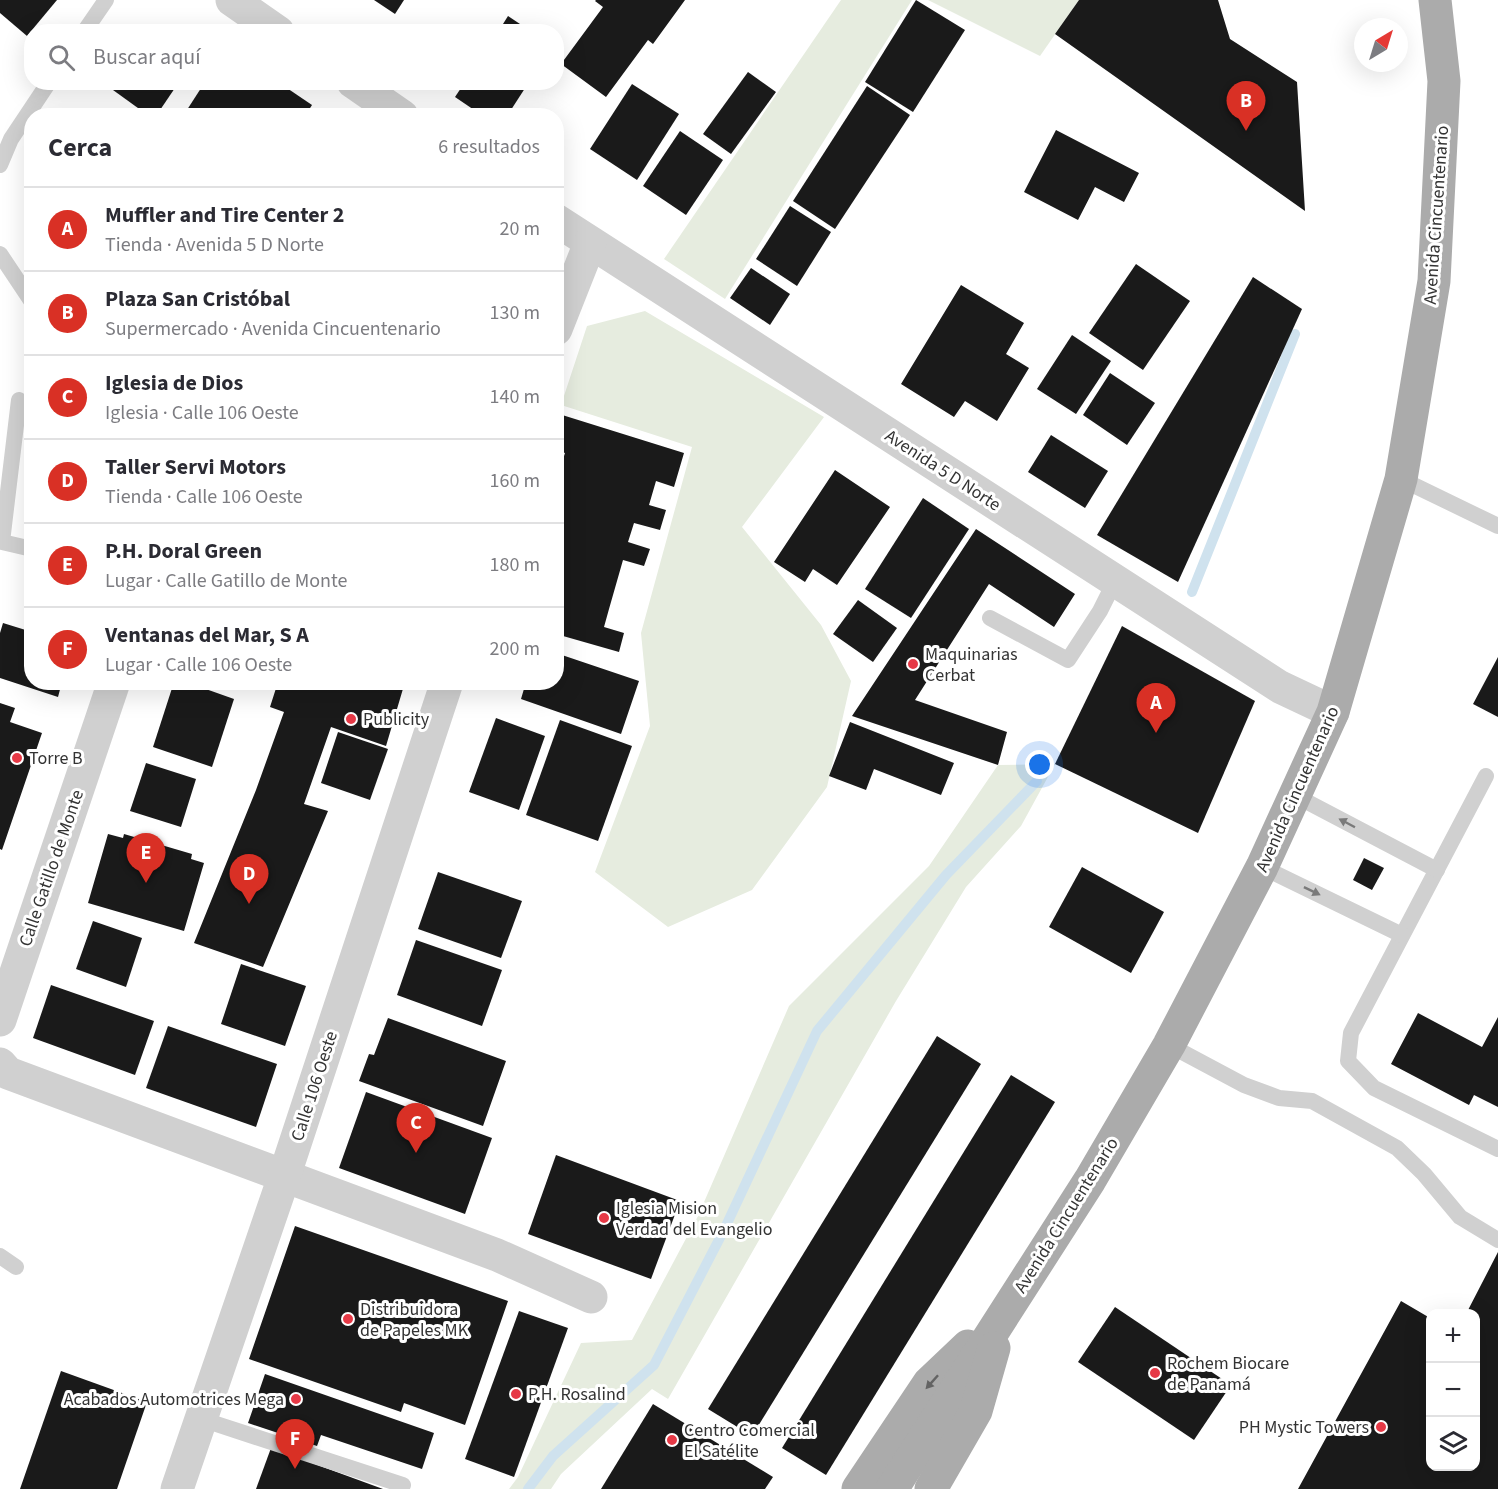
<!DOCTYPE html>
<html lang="es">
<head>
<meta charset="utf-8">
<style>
  :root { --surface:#fff; --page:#f7f7f7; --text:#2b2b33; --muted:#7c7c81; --line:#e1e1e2; --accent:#d93025 }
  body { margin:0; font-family:"Source Sans 3",sans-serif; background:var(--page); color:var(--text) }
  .controls { position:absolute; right:18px; bottom:18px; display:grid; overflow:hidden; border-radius:12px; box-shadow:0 6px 24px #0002 }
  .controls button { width:54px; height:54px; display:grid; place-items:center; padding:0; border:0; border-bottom:2px solid var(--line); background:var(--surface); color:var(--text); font:30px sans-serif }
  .compass { position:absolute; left:1354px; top:18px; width:54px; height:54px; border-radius:50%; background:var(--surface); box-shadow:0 6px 24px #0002; rotate:38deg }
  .you { position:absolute; left:1040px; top:765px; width:21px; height:21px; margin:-15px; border:4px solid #fff; border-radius:50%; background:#1a73e8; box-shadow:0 0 0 9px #1a73e833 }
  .badge { display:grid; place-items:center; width:39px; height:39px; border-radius:50%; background:var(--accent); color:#fff; font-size:20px; font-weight:700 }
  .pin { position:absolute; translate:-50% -50px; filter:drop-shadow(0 2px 3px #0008) }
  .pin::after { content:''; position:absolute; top:32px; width:21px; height:18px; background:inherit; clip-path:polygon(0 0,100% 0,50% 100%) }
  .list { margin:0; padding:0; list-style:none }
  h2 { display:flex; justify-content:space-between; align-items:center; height:78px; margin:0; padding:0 24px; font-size:26px }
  h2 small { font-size:20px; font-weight:400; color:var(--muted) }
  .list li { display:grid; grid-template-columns:39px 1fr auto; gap:18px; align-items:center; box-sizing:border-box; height:84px; padding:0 24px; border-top:2px solid var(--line) }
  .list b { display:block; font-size:22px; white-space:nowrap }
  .list p { margin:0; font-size:20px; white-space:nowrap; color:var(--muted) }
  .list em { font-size:20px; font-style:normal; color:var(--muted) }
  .icon { flex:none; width:33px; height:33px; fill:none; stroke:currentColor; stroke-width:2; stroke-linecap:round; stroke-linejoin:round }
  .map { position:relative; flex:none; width:1498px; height:1489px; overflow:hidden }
  .search { position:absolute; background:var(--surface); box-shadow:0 6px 24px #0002; left:24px; top:24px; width:540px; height:66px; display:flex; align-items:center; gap:15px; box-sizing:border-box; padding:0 21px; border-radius:24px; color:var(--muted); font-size:22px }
  .panel { position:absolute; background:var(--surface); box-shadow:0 6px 24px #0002; left:24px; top:108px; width:540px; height:582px; border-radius:24px }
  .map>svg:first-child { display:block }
</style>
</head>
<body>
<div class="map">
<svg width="1498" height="1489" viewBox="0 0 1498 1489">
  <rect width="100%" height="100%" fill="#fff"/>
  <g fill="#e6ecdf">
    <polygon points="841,0 912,0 725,299 664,259"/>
    <polygon points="928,0 1079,0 1040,56"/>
    <polygon points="645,311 824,417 742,527 821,625 851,681 827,787 752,890 668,927 595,872 650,726 641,633 692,447 561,405 587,326"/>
    <polygon points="1055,764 1021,826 966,887 896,1001 668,1399 652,1389 561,1474 551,1489 509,1489 518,1477 581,1343 632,1340 698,1216 789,1006 929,866 998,765"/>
  </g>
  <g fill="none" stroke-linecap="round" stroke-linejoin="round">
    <g stroke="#cfe2ee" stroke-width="10">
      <polyline points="1192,592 1295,334"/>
      <polyline points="528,1489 553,1456 654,1365 724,1230 817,1031 946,875 1037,781"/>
    </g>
  </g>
  <g fill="#1a1a1a">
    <polygon points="0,0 57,0 27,36 0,13"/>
    <polygon points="374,0 404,0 395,14"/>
    <polygon points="596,0 685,0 653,44 648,40 606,97 561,64 603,7 595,1"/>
    <polygon points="916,0 965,30 913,112 865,82"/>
    <polygon points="1079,0 1218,0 1230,39 1297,82 1305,211 1055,34"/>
    <polygon points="508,16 532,32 498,32"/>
    <polygon points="161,24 172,32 155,32"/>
    <polygon points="748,72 776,92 731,154 703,134"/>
    <polygon points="119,82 179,82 156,116 149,116 113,90"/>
    <polygon points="205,82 278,82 312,105 305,116 183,116"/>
    <polygon points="465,82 529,82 507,116 483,116 455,97"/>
    <polygon points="632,84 679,114 637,180 590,149"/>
    <polygon points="867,86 910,115 835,229 793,201"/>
    <polygon points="1056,130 1139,173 1124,202 1095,187 1078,220 1024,192"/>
    <polygon points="680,131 723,160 686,215 643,186"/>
    <polygon points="790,206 831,232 797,286 756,259"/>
    <polygon points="1136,264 1190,301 1143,370 1089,333"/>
    <polygon points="751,268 790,294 770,325 730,298"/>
    <polygon points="1253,277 1302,309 1178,582 1097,535"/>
    <polygon points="961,285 1024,323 1006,354 1029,368 997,421 965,401 954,417 901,384"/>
    <polygon points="1072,335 1111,361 1076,414 1037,389"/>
    <polygon points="1110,373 1155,403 1127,445 1083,415"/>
    <polygon points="559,414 684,453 674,487 656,481 649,505 666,510 660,530 634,523 628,542 650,549 644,566 623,560 609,609 604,627 624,633 619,652 556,634 556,481 565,453 556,450 556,422"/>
    <polygon points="1051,435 1108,471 1085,508 1028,472"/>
    <polygon points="835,470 890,507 837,585 813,569 805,582 774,562"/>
    <polygon points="30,492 32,492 32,531 26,531"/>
    <polygon points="923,498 969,529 911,618 865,589"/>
    <polygon points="976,529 1075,594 1054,627 989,584 915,700 1007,732 998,765 852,716"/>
    <polygon points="858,600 897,628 873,662 833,634"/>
    <polygon points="3,623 32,632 32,682 62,682 58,697 0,678 0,633"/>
    <polygon points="1122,626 1255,701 1198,833 1055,764"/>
    <polygon points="556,653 639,681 621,734 521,699 526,682 556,682"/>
    <polygon points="1498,657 1498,717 1473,704"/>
    <polygon points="174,682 186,682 234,699 212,767 153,747"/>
    <polygon points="278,682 405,682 386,746 331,727 304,804 328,811 263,967 194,943 256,790 284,712 270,707"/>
    <polygon points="0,703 15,708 10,722 42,733 2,850 0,849"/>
    <polygon points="496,718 545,736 519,810 469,792"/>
    <polygon points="560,720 632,746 598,841 526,815"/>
    <polygon points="850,722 954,763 941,795 874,769 866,790 829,776"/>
    <polygon points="338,732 388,749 370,800 321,783"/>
    <polygon points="146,763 196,779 181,827 130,811"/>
    <polygon points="108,834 123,838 124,834 192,854 191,859 204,863 184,931 88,903"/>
    <polygon points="1364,858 1384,868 1372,890 1353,880"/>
    <polygon points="1082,867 1164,912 1131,973 1049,927"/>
    <polygon points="438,872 522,901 501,958 418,929"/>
    <polygon points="93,921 142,938 126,987 76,969"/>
    <polygon points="416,940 502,970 482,1026 397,995"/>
    <polygon points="241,964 306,986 285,1046 221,1024"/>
    <polygon points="51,985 154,1021 135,1075 33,1038"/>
    <polygon points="1418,1013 1482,1047 1498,1017 1498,1107 1474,1095 1469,1105 1391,1064"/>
    <polygon points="388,1018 506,1061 483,1126 359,1081 369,1054 374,1055"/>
    <polygon points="168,1026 277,1064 256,1127 146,1088"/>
    <polygon points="937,1036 981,1064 752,1436 708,1409"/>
    <polygon points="1011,1075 1055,1102 826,1475 782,1448"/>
    <polygon points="366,1092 492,1138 465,1214 339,1168"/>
    <polygon points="556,1155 680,1201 651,1279 528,1234"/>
    <polygon points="295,1226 508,1301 465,1425 404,1403 401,1412 249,1359"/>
    <polygon points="1498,1252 1498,1489 1298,1489 1401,1301 1430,1318 1430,1466 1476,1467 1476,1314 1466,1314"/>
    <polygon points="1115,1307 1231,1385 1194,1440 1078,1362"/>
    <polygon points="519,1311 568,1328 514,1477 465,1459"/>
    <polygon points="61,1371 147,1402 117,1489 20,1489"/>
    <polygon points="265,1374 434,1433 422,1469 321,1435 317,1446 248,1423"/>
    <polygon points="653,1404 773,1477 765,1489 601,1489"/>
    <polygon points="271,1448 383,1489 256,1489"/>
  </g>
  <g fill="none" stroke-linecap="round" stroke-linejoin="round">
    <g stroke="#d0d0d0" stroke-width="16">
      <polyline points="84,32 106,0"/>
      <polyline points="0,165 11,139 49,82"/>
      <polyline points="0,254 32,302"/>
      <polyline points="19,400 2,542 32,549"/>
      <polyline points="1401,479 1498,526"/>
      <polyline points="990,618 1068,660 1100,611 1115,581"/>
      <polyline points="1486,776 1351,1033 1348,1061 1374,1088 1498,1149"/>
      <polyline points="1296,796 1437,870"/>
      <polyline points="1262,867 1402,935"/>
      <polyline points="1169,1045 1244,1085 1279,1098 1312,1101 1397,1148 1424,1174 1460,1217 1498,1240"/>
      <polyline points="0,1256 16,1267"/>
      <polyline points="201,1419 403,1485"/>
    </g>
    <g stroke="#d0d0d0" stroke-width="33">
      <polyline points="232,0 278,32"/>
      <polyline points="353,82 402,116"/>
      <polyline points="556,220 1280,687 1333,712"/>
      <polyline points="556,329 590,243"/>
      <polyline points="0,1020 114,682"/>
      <polyline points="0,1064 8,1073 497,1255 591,1297"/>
      <polyline points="177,1489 284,1177 447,682"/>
    </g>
    <g stroke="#ababab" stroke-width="33">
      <polyline points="858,1489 929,1383 968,1346"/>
      <polyline points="892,1489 1090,1180 1169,1045 1262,867 1333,712 1401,479 1434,281 1444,81 1435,0"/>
      <polyline points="931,1489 976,1411 994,1348"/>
    </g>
  </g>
  <defs><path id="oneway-solid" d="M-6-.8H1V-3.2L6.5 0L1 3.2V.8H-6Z" transform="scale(1.5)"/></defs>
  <g fill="#7a7a7a">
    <use href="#oneway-solid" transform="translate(1347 823) rotate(-152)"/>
    <use href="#oneway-solid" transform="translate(1312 891) rotate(26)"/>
  </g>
  <use fill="#636363" href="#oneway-solid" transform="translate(932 1382) rotate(132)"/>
  <g fill="#e63946" stroke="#fff" stroke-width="2">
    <circle cx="913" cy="664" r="6"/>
    <circle cx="351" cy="719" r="6"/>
    <circle cx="17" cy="758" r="6"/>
    <circle cx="604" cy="1218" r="6"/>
    <circle cx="348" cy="1319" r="6"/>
    <circle cx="1155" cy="1373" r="6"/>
    <circle cx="516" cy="1394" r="6"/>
    <circle cx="296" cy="1399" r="6"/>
    <circle cx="1381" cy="1427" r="6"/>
    <circle cx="672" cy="1440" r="6"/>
  </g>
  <g text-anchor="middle" stroke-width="6" stroke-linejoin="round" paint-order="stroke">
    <g font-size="18" fill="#333" stroke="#fff">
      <text transform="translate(1436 215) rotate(-86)" y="6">Avenida Cincuentenario</text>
      <text transform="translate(943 470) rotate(33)" y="6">Avenida 5 D Norte</text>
      <text transform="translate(1297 789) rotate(-66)" y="6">Avenida Cincuentenario</text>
      <text transform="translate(51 868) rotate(-71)" y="6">Calle Gatillo de Monte</text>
      <text transform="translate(314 1086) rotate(-72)" y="6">Calle 106 Oeste</text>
      <text transform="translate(1066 1215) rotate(-58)" y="6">Avenida Cincuentenario</text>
    </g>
    <g font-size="18" fill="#333" stroke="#fff" text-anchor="start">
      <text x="925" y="660">Maquinarias<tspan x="925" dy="21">Cerbat</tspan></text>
      <text x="363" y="725">Publicity</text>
      <text x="29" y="764">Torre B</text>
      <text x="616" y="1214">Iglesia Mision<tspan x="616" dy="21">Verdad del Evangelio</tspan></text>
      <text x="360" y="1315">Distribuidora<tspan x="360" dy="21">de Papeles MK</tspan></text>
      <text x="1167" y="1369">Rochem Biocare<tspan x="1167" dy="21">de Panamá</tspan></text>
      <text x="528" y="1400">P.H. Rosalind</text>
      <text x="284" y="1405" text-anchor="end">Acabados Automotrices Mega</text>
      <text x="1369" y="1433" text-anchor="end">PH Mystic Towers</text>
      <text x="684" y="1436">Centro Comercial<tspan x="684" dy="21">El Satélite</tspan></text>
    </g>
  </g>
</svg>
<div class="controls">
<button>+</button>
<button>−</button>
<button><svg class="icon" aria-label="layers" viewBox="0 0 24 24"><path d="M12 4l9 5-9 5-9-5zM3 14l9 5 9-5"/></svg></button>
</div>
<svg class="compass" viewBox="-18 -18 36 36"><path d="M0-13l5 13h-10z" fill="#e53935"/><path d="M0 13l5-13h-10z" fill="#7c7c81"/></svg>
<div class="you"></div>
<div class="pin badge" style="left:1156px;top:733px">A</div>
<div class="pin badge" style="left:1246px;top:131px">B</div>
<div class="pin badge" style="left:416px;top:1153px">C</div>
<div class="pin badge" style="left:249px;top:904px">D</div>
<div class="pin badge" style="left:146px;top:883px">E</div>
<div class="pin badge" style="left:295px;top:1469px">F</div>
<div class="search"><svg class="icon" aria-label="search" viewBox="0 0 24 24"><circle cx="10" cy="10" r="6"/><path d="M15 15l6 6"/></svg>Buscar aquí</div>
<section class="panel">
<h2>Cerca<small>6 resultados</small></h2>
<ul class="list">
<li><span class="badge">A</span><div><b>Muffler and Tire Center 2</b><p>Tienda · Avenida 5 D Norte</p></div><em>20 m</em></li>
<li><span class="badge">B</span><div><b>Plaza San Cristóbal</b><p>Supermercado · Avenida Cincuentenario</p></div><em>130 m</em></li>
<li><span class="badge">C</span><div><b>Iglesia de Dios</b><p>Iglesia · Calle 106 Oeste</p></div><em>140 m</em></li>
<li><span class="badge">D</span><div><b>Taller Servi Motors</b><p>Tienda · Calle 106 Oeste</p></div><em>160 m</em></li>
<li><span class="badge">E</span><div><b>P.H. Doral Green</b><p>Lugar · Calle Gatillo de Monte</p></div><em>180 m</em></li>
<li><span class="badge">F</span><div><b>Ventanas del Mar, S A</b><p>Lugar · Calle 106 Oeste</p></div><em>200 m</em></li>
</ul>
</section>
</div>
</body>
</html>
